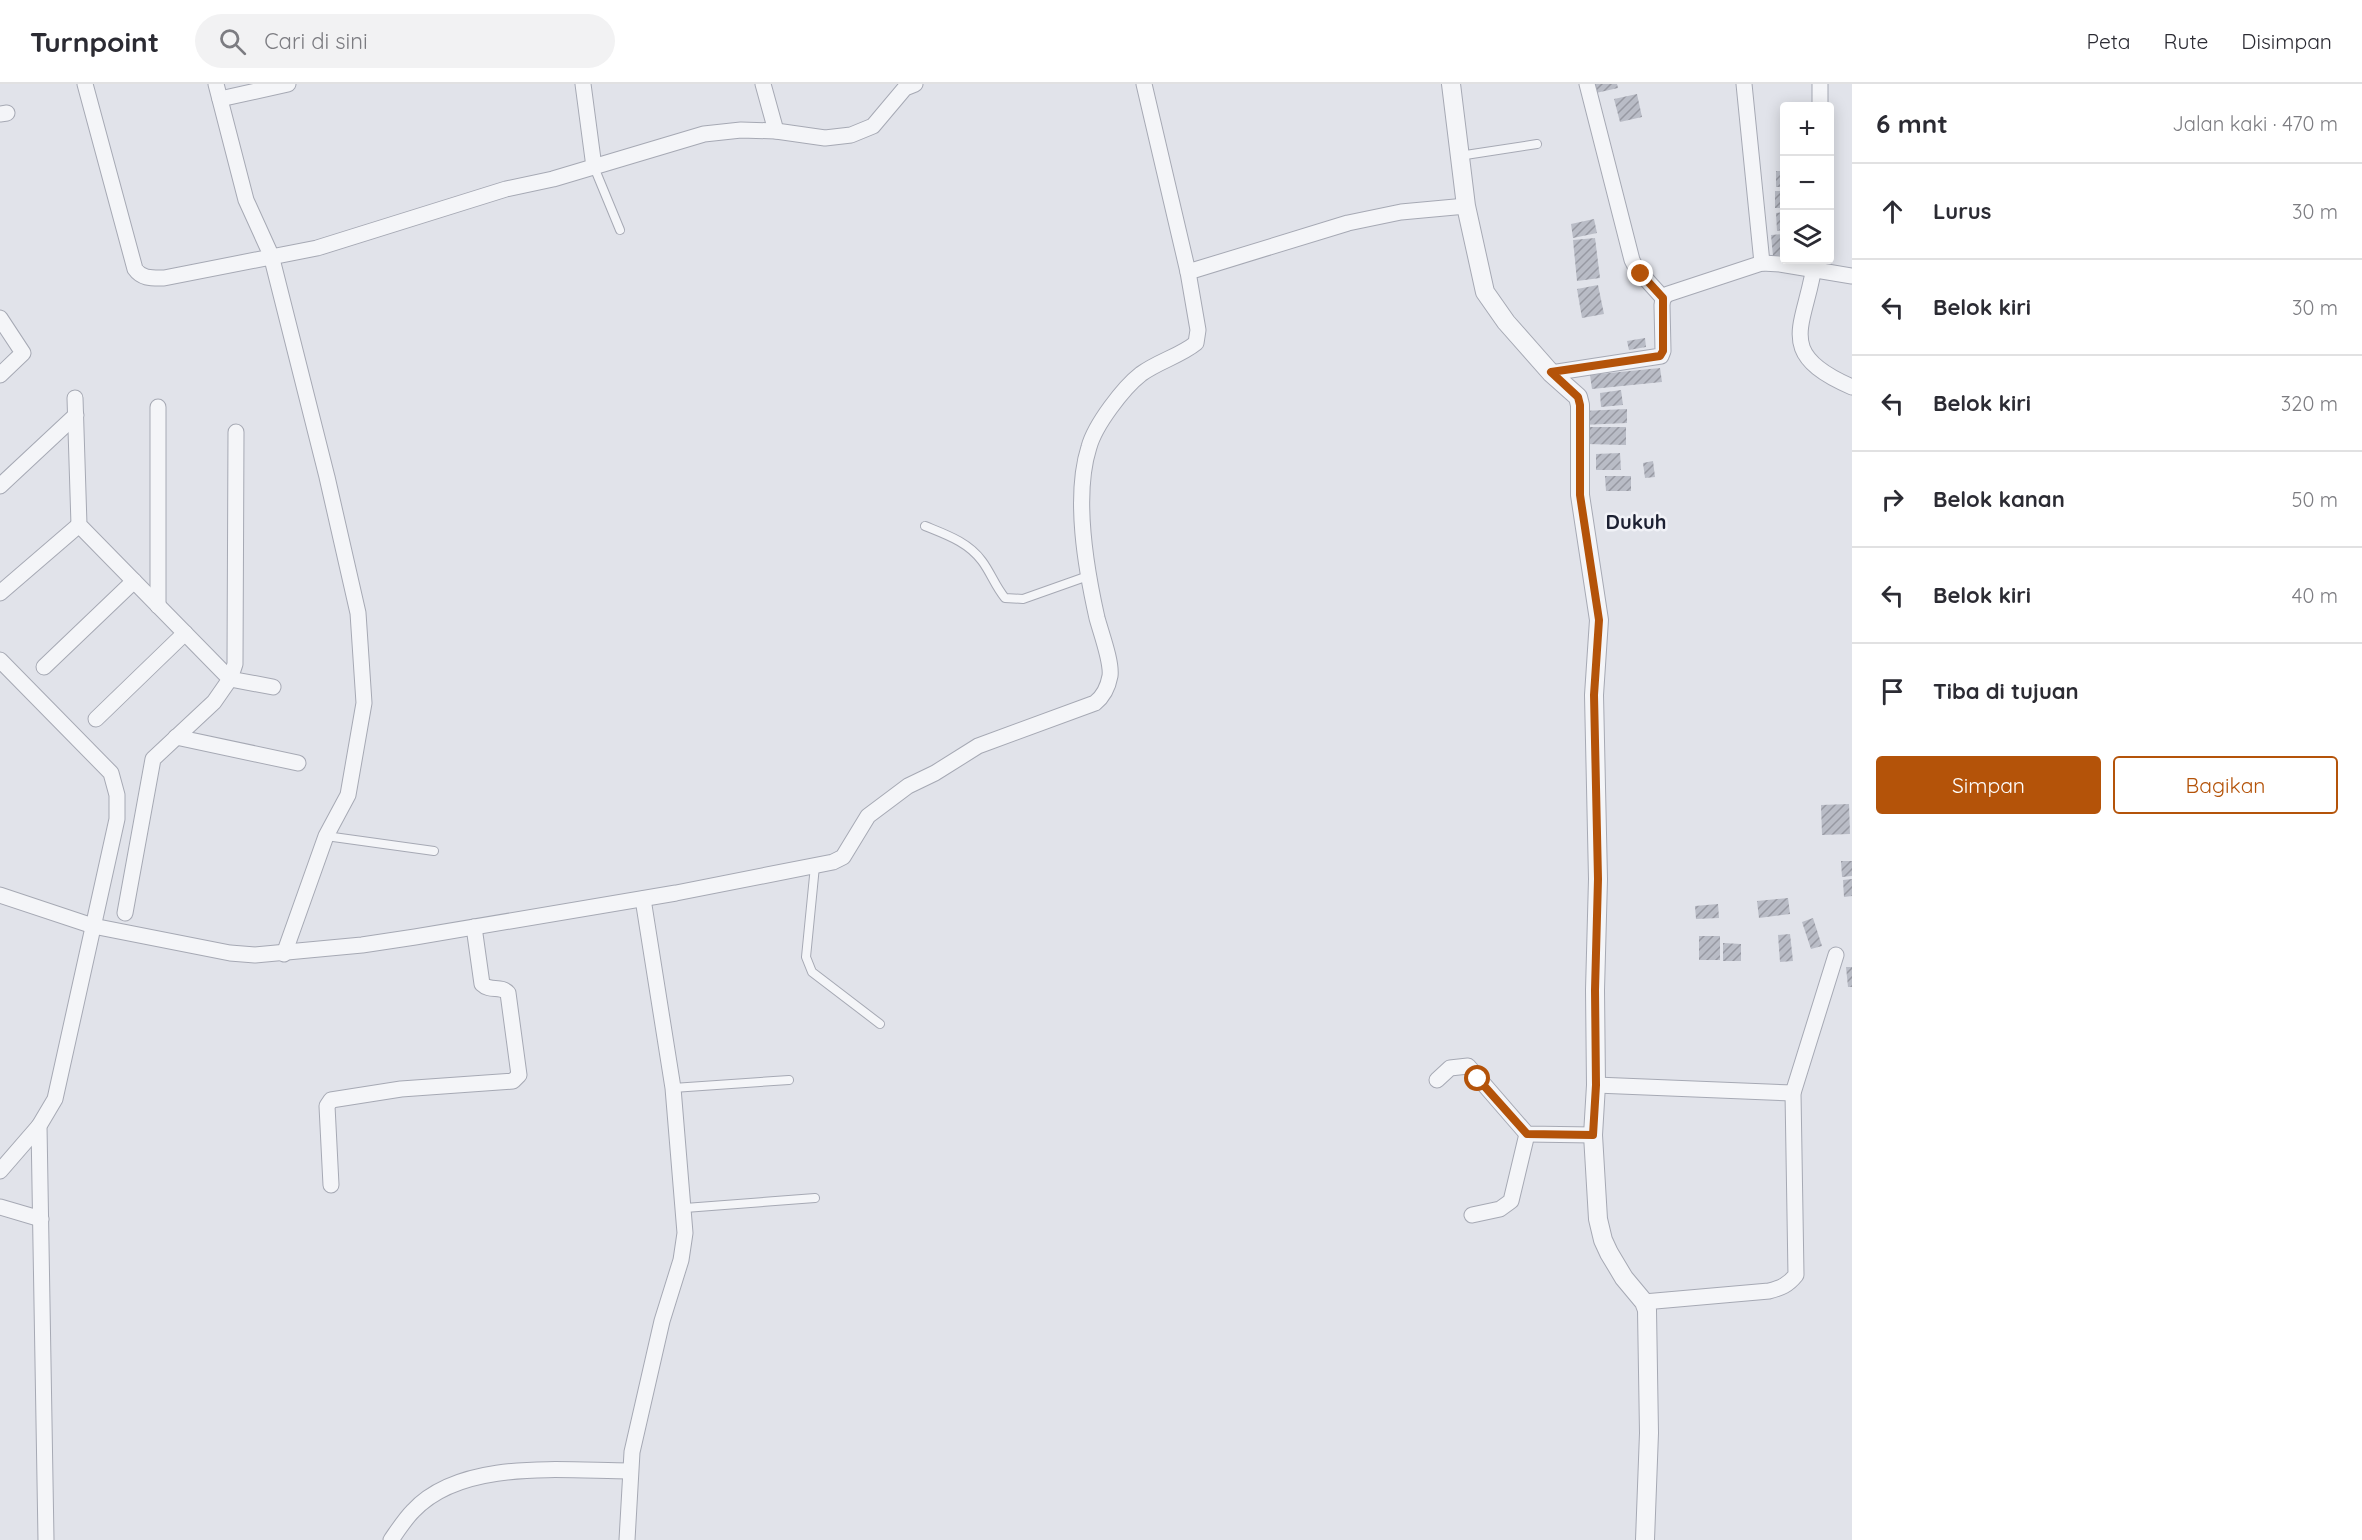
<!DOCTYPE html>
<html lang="id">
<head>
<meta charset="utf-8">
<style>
  :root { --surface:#fff; --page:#f2f2f3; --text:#2b2b33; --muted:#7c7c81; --line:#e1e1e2; --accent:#b45309 }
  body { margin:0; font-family:Quicksand,sans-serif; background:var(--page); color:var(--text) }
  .controls { position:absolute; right:18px; top:18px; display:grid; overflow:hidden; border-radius:6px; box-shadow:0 3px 15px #0003 }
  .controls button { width:54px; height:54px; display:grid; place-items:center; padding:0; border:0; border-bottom:2px solid var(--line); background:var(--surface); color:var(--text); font:30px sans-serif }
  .stop { position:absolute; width:18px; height:18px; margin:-14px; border:4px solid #b45309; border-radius:50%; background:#fff }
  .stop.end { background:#b45309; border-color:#fff; box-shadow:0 2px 6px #0008 }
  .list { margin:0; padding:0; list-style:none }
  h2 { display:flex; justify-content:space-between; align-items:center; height:78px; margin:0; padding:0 24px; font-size:26px }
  h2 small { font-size:20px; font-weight:400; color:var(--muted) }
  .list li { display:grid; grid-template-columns:39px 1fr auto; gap:18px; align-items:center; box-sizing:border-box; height:96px; padding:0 24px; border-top:2px solid var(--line) }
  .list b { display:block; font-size:22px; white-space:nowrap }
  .list em { font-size:20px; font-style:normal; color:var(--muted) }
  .actions { display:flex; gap:12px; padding:18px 24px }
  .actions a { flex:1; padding:14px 0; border:2px solid var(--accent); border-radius:6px; text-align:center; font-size:21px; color:var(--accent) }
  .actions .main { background:var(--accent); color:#fff }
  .icon { flex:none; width:33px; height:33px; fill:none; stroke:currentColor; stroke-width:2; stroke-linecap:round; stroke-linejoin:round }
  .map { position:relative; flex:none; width:1852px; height:1456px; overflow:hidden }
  header { display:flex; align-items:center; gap:36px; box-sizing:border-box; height:84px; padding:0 30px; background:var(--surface); border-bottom:2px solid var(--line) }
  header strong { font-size:28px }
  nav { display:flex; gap:33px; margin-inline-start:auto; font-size:21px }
  .search { width:420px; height:54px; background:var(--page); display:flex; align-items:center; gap:15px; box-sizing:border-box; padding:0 21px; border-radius:33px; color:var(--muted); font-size:22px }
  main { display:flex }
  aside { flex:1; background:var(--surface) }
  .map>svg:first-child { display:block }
</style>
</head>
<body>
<header>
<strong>Turnpoint</strong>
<div class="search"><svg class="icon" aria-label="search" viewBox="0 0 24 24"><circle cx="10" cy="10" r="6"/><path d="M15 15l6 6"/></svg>Cari di sini</div>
<nav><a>Peta</a><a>Rute</a><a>Disimpan</a></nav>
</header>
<main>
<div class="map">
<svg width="1852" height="1456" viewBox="0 0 1852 1456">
  <defs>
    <pattern id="building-hatch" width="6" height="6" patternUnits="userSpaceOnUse" patternTransform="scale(1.5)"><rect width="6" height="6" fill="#b9bcc6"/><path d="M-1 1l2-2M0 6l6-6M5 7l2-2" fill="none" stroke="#9799a2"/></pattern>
  </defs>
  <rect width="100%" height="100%" fill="#e1e3ea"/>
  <g fill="url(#building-hatch)">
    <polygon points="1594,0 1617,0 1618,4 1596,9"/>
    <polygon points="1637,10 1642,33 1620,38 1614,15"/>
    <rect x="1776" y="87" width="8" height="16"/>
    <rect x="1775" y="107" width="9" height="17"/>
    <polygon points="1784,128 1784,146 1777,147 1776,129"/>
    <polygon points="1594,135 1597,149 1573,154 1571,140"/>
    <polygon points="1784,150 1784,171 1773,172 1771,151"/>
    <polygon points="1595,154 1600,194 1577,197 1573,156"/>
    <polygon points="1598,201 1604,230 1582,234 1577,205"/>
    <polygon points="1645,254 1646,263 1629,266 1627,257"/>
    <polygon points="1660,284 1662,298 1592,305 1590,291"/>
    <polygon points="1621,306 1623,321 1601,323 1600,309"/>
    <polygon points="1627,325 1627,339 1582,341 1582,327"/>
    <polygon points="1586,343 1626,343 1626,361 1586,360"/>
    <polygon points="1620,369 1621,386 1596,386 1596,370"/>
    <polygon points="1653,377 1655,393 1645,394 1643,379"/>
    <polygon points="1605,392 1631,392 1631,407 1606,407"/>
    <polygon points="1849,720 1850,750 1822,751 1821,721"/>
    <polygon points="1841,777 1852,777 1852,792 1842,793"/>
    <polygon points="1852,795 1852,812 1844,813 1843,796"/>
    <polygon points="1788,814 1790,830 1759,834 1757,817"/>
    <polygon points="1718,820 1719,834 1696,835 1695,822"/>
    <polygon points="1813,834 1822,862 1811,865 1802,838"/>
    <polygon points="1790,850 1793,877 1780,878 1778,851"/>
    <rect x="1699" y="852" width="21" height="24"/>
    <polygon points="1723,859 1741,860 1741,877 1723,877"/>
    <polygon points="1846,883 1852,883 1852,903 1848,903"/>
  </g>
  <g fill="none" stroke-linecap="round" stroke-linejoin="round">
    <defs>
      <g id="service">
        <polyline points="1459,72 1537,60"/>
        <polyline points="594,83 620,146"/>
        <path d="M925,442C947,451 968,458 982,477C991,489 995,502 1005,514L1023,515L1088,492"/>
        <polyline points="326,752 434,767"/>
        <polyline points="815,782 806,873 812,888 880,940"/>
        <polyline points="673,1004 789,996"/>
        <polyline points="685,1124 815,1114"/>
      </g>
      <g id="minor">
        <path d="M85,0L135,185C142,195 152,194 164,194L317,164L506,105L553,95L704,50L741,46L776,47L825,54L851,51L873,42L905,4L915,0"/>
        <polyline points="216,0 246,116 271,171 327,393 358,529 364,619 348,711 326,752 284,870"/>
        <polyline points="583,0 594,83"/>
        <polyline points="763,0 776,47"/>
        <polyline points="1587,0 1632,176 1636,184 1663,214"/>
        <polyline points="1744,0 1762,179"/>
        <polyline points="1820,0 1820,22"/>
        <polyline points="220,15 288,0"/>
        <polyline points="0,30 7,29"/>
        <path d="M1815,176C1807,241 1771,268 1852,303"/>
        <polyline points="1188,188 1348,139 1401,128 1466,122"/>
        <polyline points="0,234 23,269 0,291"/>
        <polyline points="1551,289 1661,272 1663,267 1662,221 1663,214 1668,210 1762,179 1780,180 1852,192"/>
        <polyline points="75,314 79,441 230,595 273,603"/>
        <polyline points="0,402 76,331"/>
        <polyline points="0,509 79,441"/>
        <polyline points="158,522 158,323"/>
        <polyline points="0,576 111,689 117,711 117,735 55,1015 39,1042 46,1456"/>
        <polyline points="44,583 134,497"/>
        <polyline points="96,635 185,549"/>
        <polyline points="176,653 298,679"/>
        <path d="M0,811L93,842L230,869L255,871L362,861L415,853L676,809L833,778L843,773L868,732L908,702L935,689L978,662L1095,619C1104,612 1108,603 1110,592C1112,578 1101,549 1097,534C1086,485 1073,413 1089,363C1095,341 1123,304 1141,290C1159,277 1180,272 1196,259L1198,246L1188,188L1144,0"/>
        <polyline points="125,829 153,675 214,618 230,595 235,580 236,348"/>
        <polyline points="1437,996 1450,984 1468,982 1527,1050 1593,1051"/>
        <polyline points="1596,1001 1793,1009"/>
        <polyline points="0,1087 39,1042"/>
        <path d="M331,1101L327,1022L331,1016L401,1005L513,997L519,991L508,909C501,901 490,908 482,900L474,843"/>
        <polyline points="0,1123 41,1135"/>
        <polyline points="1472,1131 1500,1125 1511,1117 1527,1050"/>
        <path d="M1644,1218L1769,1207C1781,1204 1788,1201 1796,1191L1793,1009L1836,871"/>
        <path d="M391,1456C398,1446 405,1435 413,1427C462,1374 565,1387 630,1387"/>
        <polyline points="627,1456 632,1368 662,1237 681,1176 685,1149 673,1004 643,815"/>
      </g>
      <polyline id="tertiary" points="1451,0 1466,122 1485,208 1506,238 1551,289 1578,313 1580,321 1580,411 1599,536 1594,611 1598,795 1595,906 1596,1001 1593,1051 1598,1135 1603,1156 1609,1169 1624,1194 1644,1218 1647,1226 1649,1349 1645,1456"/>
    </defs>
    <use href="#service" stroke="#a6a9b4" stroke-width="10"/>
    <use href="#minor" stroke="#a6a9b4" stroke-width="17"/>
    <use href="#tertiary" stroke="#a6a9b4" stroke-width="20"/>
    <use href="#service" stroke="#f4f5f8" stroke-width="8"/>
    <use href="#minor" stroke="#f4f5f8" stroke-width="15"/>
    <use href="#tertiary" stroke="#f4f5f8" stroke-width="18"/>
  </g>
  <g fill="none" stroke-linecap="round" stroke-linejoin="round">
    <polyline stroke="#b45309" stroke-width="8" points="1478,995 1527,1050 1593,1051 1596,1001 1595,906 1598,795 1594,611 1599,536 1580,411 1580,321 1578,313 1551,288 1660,272 1663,267 1663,214 1641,190"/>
  </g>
  <g text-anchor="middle" stroke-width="5" stroke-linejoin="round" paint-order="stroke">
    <g font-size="20" font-weight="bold" fill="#1c2032" stroke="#f1f2f7">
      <text x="1636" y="445">Dukuh</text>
    </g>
  </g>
</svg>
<div class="controls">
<button>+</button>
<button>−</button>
<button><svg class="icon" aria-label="layers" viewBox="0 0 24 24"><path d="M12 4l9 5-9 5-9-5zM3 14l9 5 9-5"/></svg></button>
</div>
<div class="stop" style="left:1478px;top:995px"></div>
<div class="stop end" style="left:1641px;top:190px"></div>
</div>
<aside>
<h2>6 mnt<small>Jalan kaki · 470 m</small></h2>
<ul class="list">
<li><svg class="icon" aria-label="ahead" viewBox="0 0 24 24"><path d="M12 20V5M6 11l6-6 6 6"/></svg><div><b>Lurus</b></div><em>30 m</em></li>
<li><svg class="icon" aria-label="left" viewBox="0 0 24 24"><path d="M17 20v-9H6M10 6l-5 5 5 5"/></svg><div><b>Belok kiri</b></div><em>30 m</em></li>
<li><svg class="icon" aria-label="left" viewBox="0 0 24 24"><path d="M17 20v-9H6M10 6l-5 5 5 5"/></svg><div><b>Belok kiri</b></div><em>320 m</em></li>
<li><svg class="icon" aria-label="right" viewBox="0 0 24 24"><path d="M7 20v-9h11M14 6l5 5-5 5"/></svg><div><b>Belok kanan</b></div><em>50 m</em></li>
<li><svg class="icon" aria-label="left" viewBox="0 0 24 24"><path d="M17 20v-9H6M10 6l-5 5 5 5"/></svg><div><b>Belok kiri</b></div><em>40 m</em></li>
<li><svg class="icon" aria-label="arrive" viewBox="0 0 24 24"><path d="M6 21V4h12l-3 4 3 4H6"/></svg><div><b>Tiba di tujuan</b></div></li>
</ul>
<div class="actions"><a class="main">Simpan</a><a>Bagikan</a></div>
</aside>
</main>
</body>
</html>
